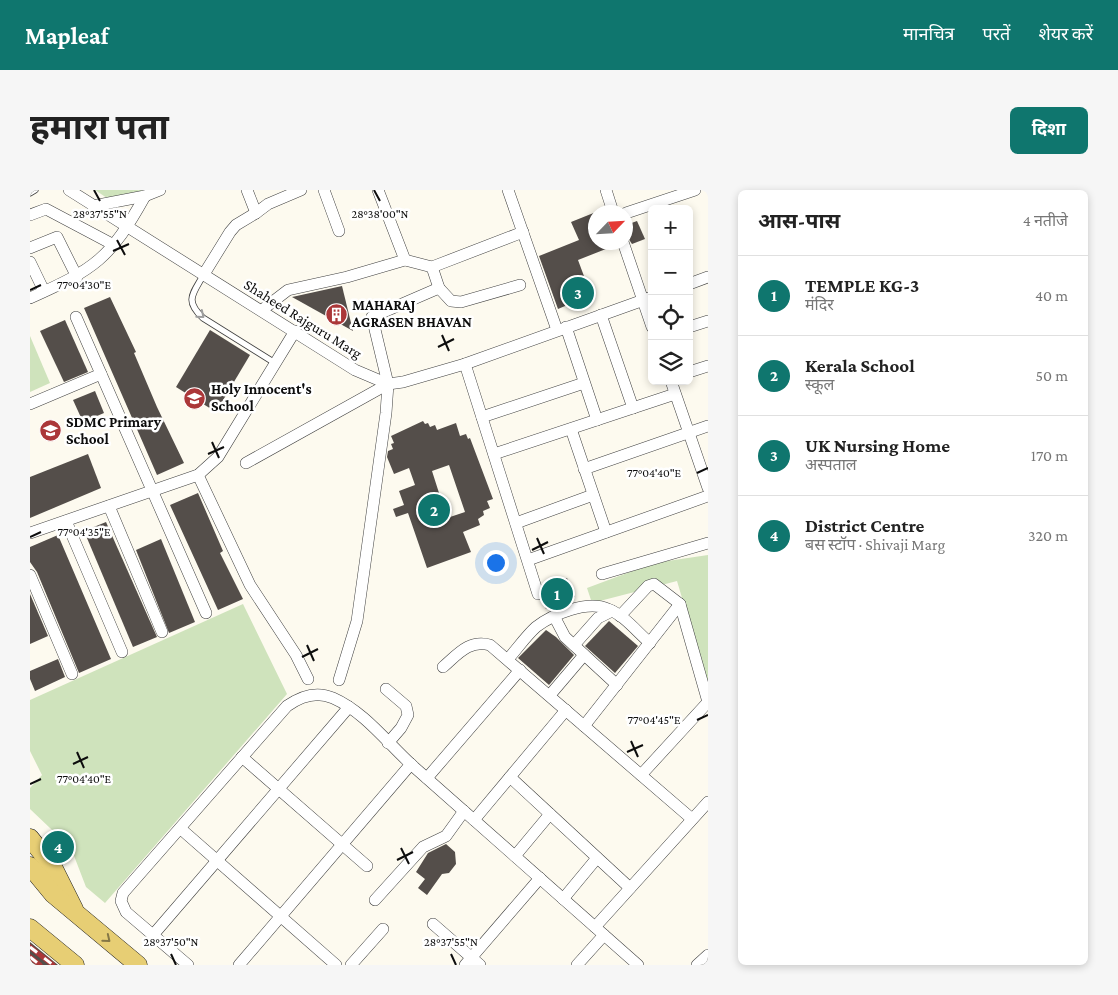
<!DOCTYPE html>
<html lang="hi">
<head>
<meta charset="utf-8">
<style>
  :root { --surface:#fff; --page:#f6f6f6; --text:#222; --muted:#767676; --line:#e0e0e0; --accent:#0f766e }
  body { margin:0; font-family:"Crimson Pro","Noto Sans Devanagari",serif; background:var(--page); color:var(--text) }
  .controls { position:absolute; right:15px; top:15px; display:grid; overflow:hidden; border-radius:8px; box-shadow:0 2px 8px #0003 }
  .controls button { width:45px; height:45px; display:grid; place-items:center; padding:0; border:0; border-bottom:1px solid var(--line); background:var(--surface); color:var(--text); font:25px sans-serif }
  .compass { position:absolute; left:558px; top:15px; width:45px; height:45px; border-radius:50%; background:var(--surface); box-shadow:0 2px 8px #0003; rotate:65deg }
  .you { position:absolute; left:465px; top:372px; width:18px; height:18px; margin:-12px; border:4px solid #fff; border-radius:50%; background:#1a73e8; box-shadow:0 0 0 8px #1a73e833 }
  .badge { display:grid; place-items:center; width:32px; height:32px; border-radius:50%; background:var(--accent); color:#fff; font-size:16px; font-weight:700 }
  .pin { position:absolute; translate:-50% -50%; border:2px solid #fff; box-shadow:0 1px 5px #0006 }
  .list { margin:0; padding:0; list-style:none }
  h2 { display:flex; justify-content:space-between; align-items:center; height:65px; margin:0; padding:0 20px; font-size:21px }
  h2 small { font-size:16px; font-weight:400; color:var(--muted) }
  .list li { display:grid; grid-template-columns:32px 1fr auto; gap:15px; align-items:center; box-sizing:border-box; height:80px; padding:0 20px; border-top:1px solid var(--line) }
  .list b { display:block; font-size:19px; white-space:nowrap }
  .list p { margin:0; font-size:16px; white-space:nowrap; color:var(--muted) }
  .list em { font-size:16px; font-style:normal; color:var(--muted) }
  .icon { flex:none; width:28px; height:28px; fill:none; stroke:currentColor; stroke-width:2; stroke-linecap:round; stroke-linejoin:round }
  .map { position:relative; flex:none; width:678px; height:775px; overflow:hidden; border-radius:8px }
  header { display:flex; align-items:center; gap:30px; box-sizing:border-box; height:70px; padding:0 25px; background:var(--accent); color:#fff }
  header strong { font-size:24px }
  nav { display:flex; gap:28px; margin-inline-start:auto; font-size:18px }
  .intro { display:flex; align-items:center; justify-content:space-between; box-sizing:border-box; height:120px; padding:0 30px }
  h1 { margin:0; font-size:35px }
  .button { padding:12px 22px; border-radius:8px; background:var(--accent); color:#fff; font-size:18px; font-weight:700 }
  main { display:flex; gap:30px; padding:0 30px }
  aside { flex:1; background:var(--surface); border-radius:8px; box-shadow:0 2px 8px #0003 }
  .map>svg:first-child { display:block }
</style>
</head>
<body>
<header>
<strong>Mapleaf</strong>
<nav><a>मानचित्र</a><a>परतें</a><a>शेयर करें</a></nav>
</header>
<div class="intro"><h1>हमारा पता</h1><a class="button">दिशा</a></div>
<main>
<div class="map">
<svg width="678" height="775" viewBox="0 0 678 775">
  <rect width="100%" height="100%" fill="#fdfaef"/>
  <g fill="#cfe3bc">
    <polygon points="65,0 113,0 83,12"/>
    <polygon points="0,146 20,193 0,202"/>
    <polygon points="678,365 678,491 677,492 647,391 562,413 557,398 624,373"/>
    <polygon points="213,414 257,504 75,713 56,697 41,658 0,619 0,598 12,585 0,561 0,510"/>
  </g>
  <g fill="#544e4a" fill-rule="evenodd">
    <polygon points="566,22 566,52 586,52 586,55 548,70 561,105 528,119 509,66 549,50 541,32"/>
    <polygon points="607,31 615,49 602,54 596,45 596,35"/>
    <polygon points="312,96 323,141 262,107"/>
    <polygon points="80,107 106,162 104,163 127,217 154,273 127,285 54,118"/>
    <polygon points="35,130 58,182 34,192 10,141"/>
    <polygon points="180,140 220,165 186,222 146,197"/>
    <polygon points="65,201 74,223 53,232 43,210"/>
    <path d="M393,231L395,234L398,233L400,237L405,235L407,240L426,233L430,246L436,244L438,249L440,248L463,309L457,311L460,318L453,321L454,325L448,329L450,335L433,342L441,362L397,378L378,323L366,327L363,319L374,315L369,301L385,295L379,278L364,284L357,267L358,261L363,259L361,254L364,253L361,246ZM419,275L435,322L417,328L402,281Z"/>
    <polygon points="58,264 71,298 0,328 0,287"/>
    <polygon points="168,303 193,361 190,363 213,409 188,420 140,315"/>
    <polygon points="76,332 127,447 103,457 54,341"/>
    <polygon points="28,345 81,469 49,483 7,382 0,372 0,357"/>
    <polygon points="131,349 165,432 139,443 106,360"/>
    <polygon points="537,388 545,407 516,419 512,410 515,405 514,398"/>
    <polygon points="0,404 18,446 0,454"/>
    <polygon points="579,431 608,456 585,483 555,456"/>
    <polygon points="516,440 526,447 544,465 519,495 488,468"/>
    <polygon points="28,469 35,487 5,501 0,489 0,481"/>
    <polygon points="416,654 425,662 426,674 419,683 412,684 397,705 388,698 395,689 386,682 398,663"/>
    <polygon points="0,752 28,775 0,775"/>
  </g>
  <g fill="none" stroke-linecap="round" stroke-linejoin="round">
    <defs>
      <g id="service">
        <polyline points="0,3 5,0"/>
        <path d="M174,84C163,104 154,110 173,128L245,173"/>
      </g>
      <g id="minor">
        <polyline points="39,0 325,180 358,194 373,192 435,174 622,107"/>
        <polyline points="294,0 309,41"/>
        <polyline points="348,0 375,70"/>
        <polyline points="478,0 527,140"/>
        <polyline points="576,0 583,22"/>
        <polyline points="63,16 115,6 130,0"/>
        <polyline points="226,23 238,14 271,0"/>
        <polyline points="596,23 665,0"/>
        <polyline points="0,25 16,19 84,55"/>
        <polyline points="593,52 622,137"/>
        <polyline points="0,58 27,47 47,87"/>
        <polyline points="0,72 14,101"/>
        <polyline points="174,84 200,42 206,35 226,23 217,0"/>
        <polyline points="659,94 678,87"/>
        <polyline points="409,98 421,111 431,112 490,95"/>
        <path d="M0,108C65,79 80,69 115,6"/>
        <polyline points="232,120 258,100 317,87 375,70 402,77 493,42"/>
        <polyline points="571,125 603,218"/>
        <polyline points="46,127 176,423"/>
        <polyline points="536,137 567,230"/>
        <polyline points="659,137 678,131"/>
        <polyline points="435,174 508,404"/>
        <polyline points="659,182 678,176"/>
        <polyline points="641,191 678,298"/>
        <polyline points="0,214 71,184"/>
        <polyline points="452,227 554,193"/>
        <polyline points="541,239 576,342"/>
        <polyline points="464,264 645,204"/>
        <polyline points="216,273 358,194"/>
        <polyline points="554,279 678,236"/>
        <polyline points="168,285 220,395 266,465 278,489"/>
        <polyline points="79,316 132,442"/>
        <polyline points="36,331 92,462"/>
        <polyline points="486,333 563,305"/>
        <polyline points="0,343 168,285 188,267 265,141"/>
        <polyline points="498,370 678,306"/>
        <polyline points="572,384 678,353"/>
        <polyline points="0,385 42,484"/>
        <polyline points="524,426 535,447 587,495"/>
        <polyline points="590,426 618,396 624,394 650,414 678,512"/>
        <polyline points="544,455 568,428 582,421"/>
        <path d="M478,469C487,459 496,446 506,437C523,424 557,410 578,419C594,425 607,442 620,453"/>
        <path d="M413,477C427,465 439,449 460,455L662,629"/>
        <polyline points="309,490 327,431 356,223 358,194 342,127 409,98 402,77"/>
        <polyline points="356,499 376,516 378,525 371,538 358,553"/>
        <polyline points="520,505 554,465"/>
        <polyline points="554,536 650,414"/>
        <polyline points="212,567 337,676"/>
        <polyline points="611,585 678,512"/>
        <polyline points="480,587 600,698"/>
        <polyline points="397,588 490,480"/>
        <polyline points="444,630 536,520"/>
        <polyline points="151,639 306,775"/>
        <polyline points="485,666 520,624"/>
        <polyline points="533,709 567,668"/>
        <polyline points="345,710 393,657 416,646 434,621"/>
        <polyline points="403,734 450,775"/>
        <polyline points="565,737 678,612"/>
        <polyline points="123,745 319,517"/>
        <path d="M158,775L96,722L91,711L93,703L257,516C271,506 287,501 303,508C335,522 359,555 384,577C459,643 534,709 608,775"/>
        <polyline points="209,775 381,574"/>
        <polyline points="321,775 353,739"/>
        <polyline points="435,775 510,688"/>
        <polyline points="547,775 574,745"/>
        <polyline points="667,775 678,765"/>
      </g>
      <g id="primary">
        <polyline points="0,648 23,677 44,719"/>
        <polyline points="0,676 23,704 108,775"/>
        <polyline points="0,738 45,775"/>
      </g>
    </defs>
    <use href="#service" stroke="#404040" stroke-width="7"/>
    <use href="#minor" stroke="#404040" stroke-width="12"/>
    <use href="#primary" stroke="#1e1e1e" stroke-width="19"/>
    <use href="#service" stroke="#fff" stroke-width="5.5"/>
    <use href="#minor" stroke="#fff" stroke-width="11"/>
    <use href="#primary" stroke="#e7ce74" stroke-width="18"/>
    <defs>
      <g id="rail">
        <polyline points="0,757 23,775"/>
        <polyline points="0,767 10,775"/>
      </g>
    </defs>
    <use href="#rail" stroke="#ab3739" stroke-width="5"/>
    <use href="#rail" stroke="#fff" stroke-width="3" stroke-dasharray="9" stroke-linecap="butt"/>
  </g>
  <defs><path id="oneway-chevron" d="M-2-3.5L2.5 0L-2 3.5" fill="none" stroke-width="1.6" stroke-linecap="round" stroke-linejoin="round" transform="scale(1.25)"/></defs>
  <use stroke="#9e9e9e" href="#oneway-chevron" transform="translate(171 125) rotate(39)"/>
  <use stroke="#857746" href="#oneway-chevron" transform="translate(77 749) rotate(39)"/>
  <path fill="none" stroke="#0d0d0d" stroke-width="2" d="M64,0L70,11M344,0L350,11M87,50L95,65M83,61L99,54M0,100L11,95M412,145L419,161M408,157L424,149M182,252L189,268M178,264L194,257M667,283L678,278M0,347L11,342M507,348L514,364M502,360L518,352M277,455L284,471M272,467L288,459M667,530L678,525M601,551L608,567M47,562L54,578M597,562L613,555M43,574L58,567M0,594L11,589M371,658L379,674M367,670L383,662M141,764L146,775M421,764L426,775"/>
  <defs>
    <symbol id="building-disc" viewBox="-11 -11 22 22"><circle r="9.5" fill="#ab3739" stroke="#fff"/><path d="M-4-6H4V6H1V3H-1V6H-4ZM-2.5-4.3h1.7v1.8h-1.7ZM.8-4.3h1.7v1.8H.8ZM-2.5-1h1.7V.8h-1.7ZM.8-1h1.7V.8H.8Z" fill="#fff"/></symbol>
    <symbol id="school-disc" viewBox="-11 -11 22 22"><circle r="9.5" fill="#ab3739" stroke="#fff"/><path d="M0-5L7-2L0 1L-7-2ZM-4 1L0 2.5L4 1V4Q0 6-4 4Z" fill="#fff"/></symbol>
  </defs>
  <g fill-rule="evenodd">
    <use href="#building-disc" x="294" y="112" width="25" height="25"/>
    <use href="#school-disc" x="152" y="196" width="25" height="25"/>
    <use href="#school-disc" x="8" y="228" width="25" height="25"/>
  </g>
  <g text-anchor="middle" stroke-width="5" stroke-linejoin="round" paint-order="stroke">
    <g font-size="15" font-weight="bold" fill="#0d0d0d" stroke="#fff" text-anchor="start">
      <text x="322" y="120">MAHARAJ<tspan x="322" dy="17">AGRASEN BHAVAN</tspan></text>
      <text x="181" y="204">Holy Innocent's<tspan x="181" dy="17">School</tspan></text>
      <text x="36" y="237">SDMC Primary<tspan x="36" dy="17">School</tspan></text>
    </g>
    <g font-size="15" fill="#0d0d0d" stroke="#fff">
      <text transform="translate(273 129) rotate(32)" y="5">Shaheed Rajguru Marg</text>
    </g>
  </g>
  <g font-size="12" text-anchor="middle" fill="#0d0d0d" stroke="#fff" stroke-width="5" stroke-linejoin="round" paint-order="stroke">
    <text x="70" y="28">28°37'55"N</text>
    <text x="350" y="28">28°38'00"N</text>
    <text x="54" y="99">77°04'30"E</text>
    <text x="624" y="287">77°04'40"E</text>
    <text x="54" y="346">77°04'35"E</text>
    <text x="624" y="534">77°04'45"E</text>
    <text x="54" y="593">77°04'40"E</text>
    <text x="141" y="756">28°37'50"N</text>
    <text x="421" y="756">28°37'55"N</text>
  </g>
</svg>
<div class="controls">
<button>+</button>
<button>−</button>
<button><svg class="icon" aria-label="locate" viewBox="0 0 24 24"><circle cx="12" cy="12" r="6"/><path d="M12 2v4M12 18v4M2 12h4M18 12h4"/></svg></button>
<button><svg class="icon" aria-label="layers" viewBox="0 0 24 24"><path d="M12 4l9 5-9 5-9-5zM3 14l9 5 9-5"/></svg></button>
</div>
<svg class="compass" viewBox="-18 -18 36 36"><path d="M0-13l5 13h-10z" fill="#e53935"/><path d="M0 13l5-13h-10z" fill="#767676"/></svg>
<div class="you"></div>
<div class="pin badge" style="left:527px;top:404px">1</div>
<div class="pin badge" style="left:404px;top:320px">2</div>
<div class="pin badge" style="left:548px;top:103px">3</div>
<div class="pin badge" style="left:28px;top:657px">4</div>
</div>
<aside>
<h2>आस-पास<small>4 नतीजे</small></h2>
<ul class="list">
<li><span class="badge">1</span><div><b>TEMPLE KG-3</b><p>मंदिर</p></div><em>40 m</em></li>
<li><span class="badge">2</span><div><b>Kerala School</b><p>स्कूल</p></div><em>50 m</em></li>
<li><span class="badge">3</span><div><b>UK Nursing Home</b><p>अस्पताल</p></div><em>170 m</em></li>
<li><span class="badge">4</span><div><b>District Centre</b><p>बस स्टॉप · Shivaji Marg</p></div><em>320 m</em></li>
</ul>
</aside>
</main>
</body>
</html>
